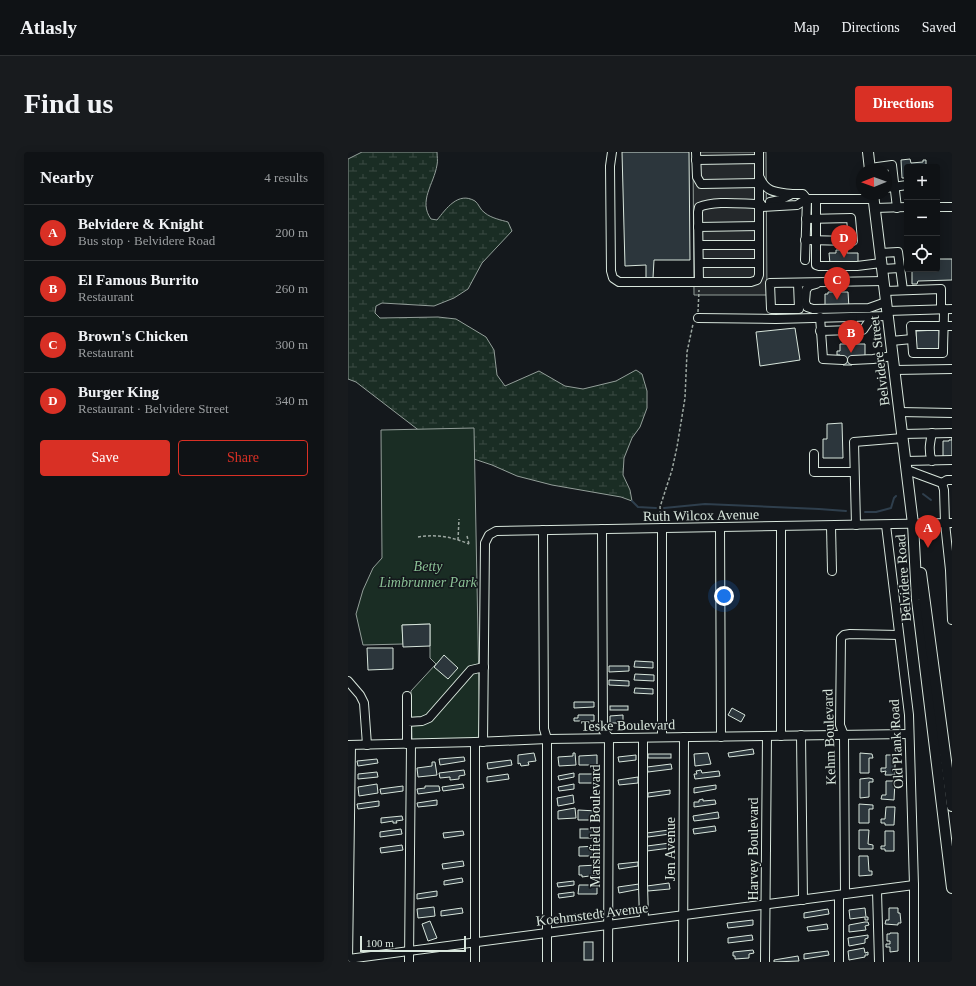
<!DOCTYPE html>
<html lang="en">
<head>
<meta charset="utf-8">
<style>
  :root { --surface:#0f1215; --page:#181b1e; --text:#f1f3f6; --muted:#9b9ea0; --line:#2f3234; --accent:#d93025 }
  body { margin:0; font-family:Georgia,serif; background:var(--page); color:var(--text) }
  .controls { position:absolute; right:12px; top:12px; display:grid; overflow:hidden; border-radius:4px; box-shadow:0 2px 10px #0003 }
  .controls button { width:36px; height:36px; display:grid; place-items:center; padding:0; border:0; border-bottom:1px solid var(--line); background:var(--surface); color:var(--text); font:20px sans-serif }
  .compass { position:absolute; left:508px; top:12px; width:36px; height:36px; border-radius:50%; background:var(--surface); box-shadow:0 2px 10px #0003; rotate:269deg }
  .scale { position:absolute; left:12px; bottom:10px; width:106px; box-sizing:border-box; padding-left:4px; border:2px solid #d8e6dc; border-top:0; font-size:11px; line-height:14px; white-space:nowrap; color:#d8e6dc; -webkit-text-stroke:3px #14181c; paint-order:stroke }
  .you { position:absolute; left:376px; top:444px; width:14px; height:14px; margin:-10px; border:3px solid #fff; border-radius:50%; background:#1a73e8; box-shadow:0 0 0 6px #1a73e833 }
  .badge { display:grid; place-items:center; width:26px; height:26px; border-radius:50%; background:var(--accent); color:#fff; font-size:13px; font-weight:700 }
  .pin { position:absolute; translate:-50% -33px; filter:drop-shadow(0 1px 2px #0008) }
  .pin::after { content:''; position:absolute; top:21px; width:14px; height:12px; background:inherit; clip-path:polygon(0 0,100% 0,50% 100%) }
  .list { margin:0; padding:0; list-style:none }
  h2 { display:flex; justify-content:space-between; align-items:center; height:52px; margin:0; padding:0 16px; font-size:17px }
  h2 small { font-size:13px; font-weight:400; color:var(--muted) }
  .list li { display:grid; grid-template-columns:26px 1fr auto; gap:12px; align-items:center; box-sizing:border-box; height:56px; padding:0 16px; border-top:1px solid var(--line) }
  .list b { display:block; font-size:15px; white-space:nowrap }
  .list p { margin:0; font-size:13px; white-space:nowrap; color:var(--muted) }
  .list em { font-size:13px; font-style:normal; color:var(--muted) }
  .actions { display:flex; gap:8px; padding:12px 16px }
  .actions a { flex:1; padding:9px 0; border:1px solid var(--accent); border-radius:4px; text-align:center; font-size:14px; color:var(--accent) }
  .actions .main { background:var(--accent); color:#fff }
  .icon { flex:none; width:22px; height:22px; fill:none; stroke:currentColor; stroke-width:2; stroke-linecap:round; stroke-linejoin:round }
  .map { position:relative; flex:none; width:604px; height:810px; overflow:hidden; border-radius:4px }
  header { display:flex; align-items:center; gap:24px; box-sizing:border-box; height:56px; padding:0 20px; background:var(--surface); border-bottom:1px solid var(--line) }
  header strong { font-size:19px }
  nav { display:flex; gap:22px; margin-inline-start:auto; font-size:14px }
  .intro { display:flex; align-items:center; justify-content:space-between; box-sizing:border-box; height:96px; padding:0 24px }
  h1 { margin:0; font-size:28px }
  .button { padding:10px 18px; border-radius:4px; background:var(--accent); color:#fff; font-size:14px; font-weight:700 }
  main { display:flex; gap:24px; padding:0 24px }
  aside { flex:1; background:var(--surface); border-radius:4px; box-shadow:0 2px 10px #0003 }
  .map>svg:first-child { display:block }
</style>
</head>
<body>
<header>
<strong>Atlasly</strong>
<nav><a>Map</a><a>Directions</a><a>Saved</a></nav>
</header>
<div class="intro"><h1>Find us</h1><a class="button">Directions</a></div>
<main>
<aside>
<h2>Nearby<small>4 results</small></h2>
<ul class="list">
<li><span class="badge">A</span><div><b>Belvidere &amp; Knight</b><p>Bus stop · Belvidere Road</p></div><em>200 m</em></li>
<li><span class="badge">B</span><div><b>El Famous Burrito</b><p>Restaurant</p></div><em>260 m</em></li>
<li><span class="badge">C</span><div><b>Brown's Chicken</b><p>Restaurant</p></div><em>300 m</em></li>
<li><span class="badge">D</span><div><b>Burger King</b><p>Restaurant · Belvidere Street</p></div><em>340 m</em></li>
</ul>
<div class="actions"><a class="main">Save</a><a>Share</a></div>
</aside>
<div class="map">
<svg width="604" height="810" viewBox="0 0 604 810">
  <defs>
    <pattern id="wetland-marsh" width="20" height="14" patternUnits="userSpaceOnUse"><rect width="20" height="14" fill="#1a2d24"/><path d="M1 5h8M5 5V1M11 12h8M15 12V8" fill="none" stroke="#3b4b43"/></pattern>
  </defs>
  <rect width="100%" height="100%" fill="#14181c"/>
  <path fill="url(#wetland-marsh)" stroke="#939e99" d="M14,0H89C89,4 90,9 89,13C86,32 70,49 83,67L89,68C98,57 110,39 127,49C131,52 132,58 137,61C143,66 153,68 160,70L164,79L134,111L120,137L106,146L86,154L34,151L28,154L27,161L32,166L90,165L108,167L138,185L146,198L149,223L157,234L191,219L217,234L235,237L268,229L288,218L294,222L299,239V256L292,275L284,286L276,306L275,323L282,338L284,349L273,345L204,333L169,324L144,313L111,302L90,293L8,230L0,227V7Z"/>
  <polygon fill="#1a2d24" stroke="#939e99" points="126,276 132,587 64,588 63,539 88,512 82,506 82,472 54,473 55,492 15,493 8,462 15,438 25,416 34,406 33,278"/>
  <polygon fill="#24282b" stroke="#939e99" points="345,0 418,0 419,143 346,143"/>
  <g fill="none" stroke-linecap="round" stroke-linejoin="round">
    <g stroke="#2f3f4d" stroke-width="2">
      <polyline points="575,342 583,348"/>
      <polyline points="284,349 290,355 308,356"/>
      <polyline points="316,356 357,352 471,357 498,359"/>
      <polyline points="517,360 528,360 543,356 546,346 548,344"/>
    </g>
  </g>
  <g fill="#2c363c" stroke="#d8e6dc">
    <polygon points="274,0 341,0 342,108 306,108 305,126 298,126 298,113 277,114"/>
    <polygon points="562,7 563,11 575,10 575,8 578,8 578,15 559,15 559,26 554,26 553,8"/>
    <polygon points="488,98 499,98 499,101 510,101 510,111 482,112 481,101 488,101"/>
    <polygon points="589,107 604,107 604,128 570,129 569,132 564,132 564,117 589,117"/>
    <polygon points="480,140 500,140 501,156 477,155 477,142 480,142"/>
    <polygon points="447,176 452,208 412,214 408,180"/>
    <polygon points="591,178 592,199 568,199 568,179"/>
    <polygon points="492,192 517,192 517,205 504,205 504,213 495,213 495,206 492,206 492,203 489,203 489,199 492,199"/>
    <polygon points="494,271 495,306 475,306 475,287 479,287 479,272"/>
    <polygon points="604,286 604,307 595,305 595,289 601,289 601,288 604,288"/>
    <polygon points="82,472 82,494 55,495 54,473"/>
    <polygon points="19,496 45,496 45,517 20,518"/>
    <polygon points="96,503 110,516 100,527 86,515"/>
    <polygon points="287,509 305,510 305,516 286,515"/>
    <polygon points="261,514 281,514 281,519 261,520"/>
    <polygon points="287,522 306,523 306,529 286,528"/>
    <polygon points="261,528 281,529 281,534 261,533"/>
    <polygon points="287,536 305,537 305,542 286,541"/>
    <polygon points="226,550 246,550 246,555 226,556"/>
    <rect x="262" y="554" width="18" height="4"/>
    <polygon points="384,556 397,563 393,570 380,563"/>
    <polygon points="230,563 246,563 246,569 226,569 226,566 230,566"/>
    <polygon points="275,563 275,571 262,571 262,564"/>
    <polygon points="405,597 406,602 381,605 380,601"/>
    <polygon points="186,601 188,609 180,610 181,613 173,614 172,611 170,612 170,603"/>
    <polygon points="225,601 227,601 228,613 211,614 210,605 225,604"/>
    <polygon points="360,601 363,612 347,614 346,602"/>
    <polygon points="512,601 524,602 525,606 521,606 521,621 512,621"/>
    <rect x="300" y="602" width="23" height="4"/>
    <polygon points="249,603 249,613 231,613 231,604"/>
    <polygon points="288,603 288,608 271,610 270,605"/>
    <polygon points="538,603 547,603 547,623 537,623 538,619 533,620 533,616 538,616"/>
    <polygon points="116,605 117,609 92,613 91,607"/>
    <polygon points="29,607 30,611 10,614 9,609"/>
    <polygon points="163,608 164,613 140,617 139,611"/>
    <polygon points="84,610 87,610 89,623 70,625 69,616 84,614"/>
    <polygon points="323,612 324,617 300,620 299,615"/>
    <polygon points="116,618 117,623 111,624 111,627 102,628 102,625 92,626 91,621"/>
    <polygon points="353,618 354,621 371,619 372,624 347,627 346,622 349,622 348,619"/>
    <polygon points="29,620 30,625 10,627 10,622"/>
    <polygon points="226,621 226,625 211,628 210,624"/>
    <polygon points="160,622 161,627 139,630 139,625"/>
    <polygon points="231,622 249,622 248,631 231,631"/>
    <polygon points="290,625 290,631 271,633 270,628"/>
    <polygon points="521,626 525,627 525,630 521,630 521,645 512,646 512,627"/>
    <polygon points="538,629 547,629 546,648 533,647 534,643 538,643"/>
    <polygon points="29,632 30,641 11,644 10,635"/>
    <polygon points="115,632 116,636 95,639 94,635"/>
    <polygon points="226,632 226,637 211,639 210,635"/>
    <polygon points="368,633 368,637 346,641 346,636"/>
    <polygon points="55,634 55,639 33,642 32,637"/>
    <polygon points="77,634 91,634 92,639 70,642 69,637 77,636"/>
    <polygon points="322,638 322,642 300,645 300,641"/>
    <polygon points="225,643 226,651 210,654 209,646"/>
    <polygon points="355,647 355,649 367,648 368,652 346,655 346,650 351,650 351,648"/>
    <polygon points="89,648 89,653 70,655 69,651"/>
    <polygon points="31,649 31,654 10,657 9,652"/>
    <polygon points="511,652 525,653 525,657 521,657 521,671 511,671"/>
    <polygon points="538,655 547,655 546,673 537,673 537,671 533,671 533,667 537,667"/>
    <polygon points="227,656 228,666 210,667 210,659"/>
    <polygon points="230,658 249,659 249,668 230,668"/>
    <polygon points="370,660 371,666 346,669 345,664"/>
    <polygon points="54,664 55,668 48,669 49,671 45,671 45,669 33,671 33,666"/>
    <polygon points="367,674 368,679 346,682 345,677"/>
    <polygon points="53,677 54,682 32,685 32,680"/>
    <rect x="232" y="677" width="17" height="9"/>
    <polygon points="321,678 322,682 300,685 299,681"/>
    <polygon points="511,678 521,678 520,692 525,693 525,697 511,697"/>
    <polygon points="115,679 116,683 96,686 95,681"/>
    <polygon points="537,679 546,679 546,699 537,699 537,697 533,697 533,694 537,694"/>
    <polygon points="322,691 322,696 299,699 299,694"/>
    <polygon points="54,693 55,698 33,701 32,696"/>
    <polygon points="249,694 249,704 231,704 231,695"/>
    <polygon points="511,704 520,704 521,719 524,719 524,723 511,724"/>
    <polygon points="115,709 116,714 95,717 94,712"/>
    <polygon points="290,710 290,714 271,717 270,712"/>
    <polygon points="249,713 249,723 234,725 234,723 231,723 231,714"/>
    <polygon points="114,726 115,730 96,733 96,729"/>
    <polygon points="226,729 226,733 210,735 209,731"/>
    <polygon points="321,731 322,737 300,739 299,734"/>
    <polygon points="291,732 292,737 271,741 270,735"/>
    <polygon points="231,733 249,733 249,742 230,742"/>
    <polygon points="89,739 89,744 69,747 69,742"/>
    <polygon points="226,740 226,744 211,746 210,742"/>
    <polygon points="292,754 292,759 271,762 270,758"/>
    <polygon points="86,755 87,764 70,766 69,757"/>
    <polygon points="114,756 115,761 93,764 93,759"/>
    <polygon points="517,756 518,765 520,765 520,768 517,768 517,765 502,767 501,758"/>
    <polygon points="541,756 550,756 550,761 552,761 553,771 550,771 550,773 537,772 538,768 541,768"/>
    <polygon points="480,757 481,762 456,766 456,761"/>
    <polygon points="228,762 229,767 211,770 210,765"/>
    <polygon points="405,768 405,773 380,776 379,771"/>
    <polygon points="82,769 89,786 80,789 74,772"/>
    <polygon points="517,770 520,770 521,773 517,774 518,778 501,780 501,773"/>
    <polygon points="479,772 480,777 460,779 459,775"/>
    <polygon points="542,781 550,781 550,799 542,800 542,795 538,795 538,792 542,792 542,789 539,789 539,782 542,782"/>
    <polygon points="404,783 405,788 380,791 380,786"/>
    <polygon points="520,783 520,786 517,787 517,791 501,794 500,786"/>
    <rect x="236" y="790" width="9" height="18"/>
    <polygon points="516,796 517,801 520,800 520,803 517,803 517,805 501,808 500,799"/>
    <polygon points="405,798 406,801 401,802 401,806 387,807 387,804 385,804 385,800"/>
    <polygon points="480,799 481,803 456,807 456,802"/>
    <polygon points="450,804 451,809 426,810 426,808"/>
  </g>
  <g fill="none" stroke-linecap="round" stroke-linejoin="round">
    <defs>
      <g id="minor">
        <polyline points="264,0 262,14 263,119 265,126 271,130 403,130 409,128 411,123 411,0"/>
        <polyline points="348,0 349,25 353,32 411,31"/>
        <polyline points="348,8 411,7"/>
        <polyline points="522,16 544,13 549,56"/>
        <path d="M412,26C419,41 428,40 444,42"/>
        <polyline points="538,36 559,33"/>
        <polyline points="468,48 468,113 471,114 509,114 533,111"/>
        <polyline points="422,50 432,48 444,42 455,42 459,47 457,108"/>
        <polyline points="589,55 604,55"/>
        <polyline points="527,56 559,55"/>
        <polyline points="350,75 411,74"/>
        <polyline points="457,88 505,89 503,66 458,67"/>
        <polyline points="351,93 411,93"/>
        <polyline points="532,101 550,100 555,138"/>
        <polyline points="351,111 411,111"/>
        <polyline points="534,117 552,116"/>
        <path d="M351,130L350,60L351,55C367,48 395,52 413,52L414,55L449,53L459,47H526"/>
        <polyline points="450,131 451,157 423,157 422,131 536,129"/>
        <polyline points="468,132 461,134 458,138 457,150 459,155 465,157 521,156 538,150"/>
        <polyline points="537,139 593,137 593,157"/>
        <path d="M596,157C596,172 595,187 595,201H565L563,174H604"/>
        <polyline points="539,159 604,157"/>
        <polyline points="472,165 475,207 495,208"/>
        <polyline points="350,166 428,167 540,164"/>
        <polyline points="504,178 515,178 524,165"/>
        <polyline points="472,179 504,178 505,165"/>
        <polyline points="543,189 564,187"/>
        <polyline points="504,208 525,207 545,204"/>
        <polyline points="547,218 604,217"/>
        <polyline points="552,260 604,261"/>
        <path d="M584,281C582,291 580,299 584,309"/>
        <polyline points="554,282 604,281"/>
        <polyline points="466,302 466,320 506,320"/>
        <polyline points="557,309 604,308"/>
        <polyline points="559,318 594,331 596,338 597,371 602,418 604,468"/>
        <polyline points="594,331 599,328 604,328"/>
        <polyline points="508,373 506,290 555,286"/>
        <polyline points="538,373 561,563 566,733 566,810"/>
        <polyline points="483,374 484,419"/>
        <polyline points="372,375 373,585"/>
        <polyline points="254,377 255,578 261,586 260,810"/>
        <polyline points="195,378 196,577 199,587 199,810"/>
        <polyline points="0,529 12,543 16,551 19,593"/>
        <polyline points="59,544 59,570"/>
        <polyline points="453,583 455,748"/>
        <polyline points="433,584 433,374"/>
        <polyline points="314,585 314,376"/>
        <polyline points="295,586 295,733 296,768"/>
        <polyline points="135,590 137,391 141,383 148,379 604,371"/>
        <polyline points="59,592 59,570 74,569 81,566 123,518 136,515"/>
        <polyline points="0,593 127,590 199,587 561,582"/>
        <polyline points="529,739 531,810"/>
        <polyline points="497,742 496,583 492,573 493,486 496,483 502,482 551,483"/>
        <polyline points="491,743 491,810"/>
        <polyline points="0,807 566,733"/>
        <polyline points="0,809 3,593"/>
        <polyline points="61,810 63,592"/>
        <polyline points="127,810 127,590"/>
        <polyline points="335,810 336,585"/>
        <polyline points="417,810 419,584"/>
      </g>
      <g id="major">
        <polyline points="520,0 522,18"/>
        <polyline points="525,42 565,372 569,448 604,736"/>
        <polyline points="573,421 604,654"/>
      </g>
    </defs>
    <use href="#minor" stroke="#d8e6dc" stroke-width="10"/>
    <use href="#major" stroke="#d8e6dc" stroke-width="12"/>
    <g stroke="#9da8a2" stroke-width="1.5" stroke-dasharray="3 2" stroke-linecap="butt">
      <polyline points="350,160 351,138"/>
      <polyline points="304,368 304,367 313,367 312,355 324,318 329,295 337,246 339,200 345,172"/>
      <polyline points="119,384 121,392"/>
      <path d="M70,385C88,382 105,385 121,392"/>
      <polyline points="110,388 111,367"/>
    </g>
    <use href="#minor" stroke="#14181c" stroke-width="8"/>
    <use href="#major" stroke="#14181c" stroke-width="10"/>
  </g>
  <g text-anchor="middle" stroke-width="3" stroke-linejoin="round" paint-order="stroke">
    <g font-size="14" fill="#d8e6dc" stroke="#14181c">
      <text transform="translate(531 209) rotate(-97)" y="5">Belvidere Street</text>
      <text transform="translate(353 363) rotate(-1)" y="5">Ruth Wilcox Avenue</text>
      <text transform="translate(555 426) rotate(-94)" y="5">Belvidere Road</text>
      <text transform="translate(280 573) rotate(-1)" y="5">Teske Boulevard</text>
      <text transform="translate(481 585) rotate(-92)" y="5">Kehm Boulevard</text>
      <text transform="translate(548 592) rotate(-93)" y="5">Old Plank Road</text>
      <text transform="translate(247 674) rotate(-90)" y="5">Marshfield Boulevard</text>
      <text transform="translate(322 697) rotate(-90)" y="5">Jen Avenue</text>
      <text transform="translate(405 697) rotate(-90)" y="5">Harvey Boulevard</text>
      <text transform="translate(244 762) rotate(-7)" y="5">Koehmstedt Avenue</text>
    </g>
    <g font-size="14" font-style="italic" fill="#8ac095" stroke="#14181c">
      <text x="80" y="419">Betty<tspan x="80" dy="16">Limbrunner Park</tspan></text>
    </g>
  </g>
</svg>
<div class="controls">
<button>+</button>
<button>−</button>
<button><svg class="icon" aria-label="locate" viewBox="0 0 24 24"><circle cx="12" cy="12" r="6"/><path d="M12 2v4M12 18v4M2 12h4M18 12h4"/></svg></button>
</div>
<svg class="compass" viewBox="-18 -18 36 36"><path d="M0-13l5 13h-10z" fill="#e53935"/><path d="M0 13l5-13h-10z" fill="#9b9ea0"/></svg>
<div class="scale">100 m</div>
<div class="you"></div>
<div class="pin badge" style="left:580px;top:396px">A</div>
<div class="pin badge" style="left:503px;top:201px">B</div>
<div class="pin badge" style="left:489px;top:148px">C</div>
<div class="pin badge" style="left:496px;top:106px">D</div>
</div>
</main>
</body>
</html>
